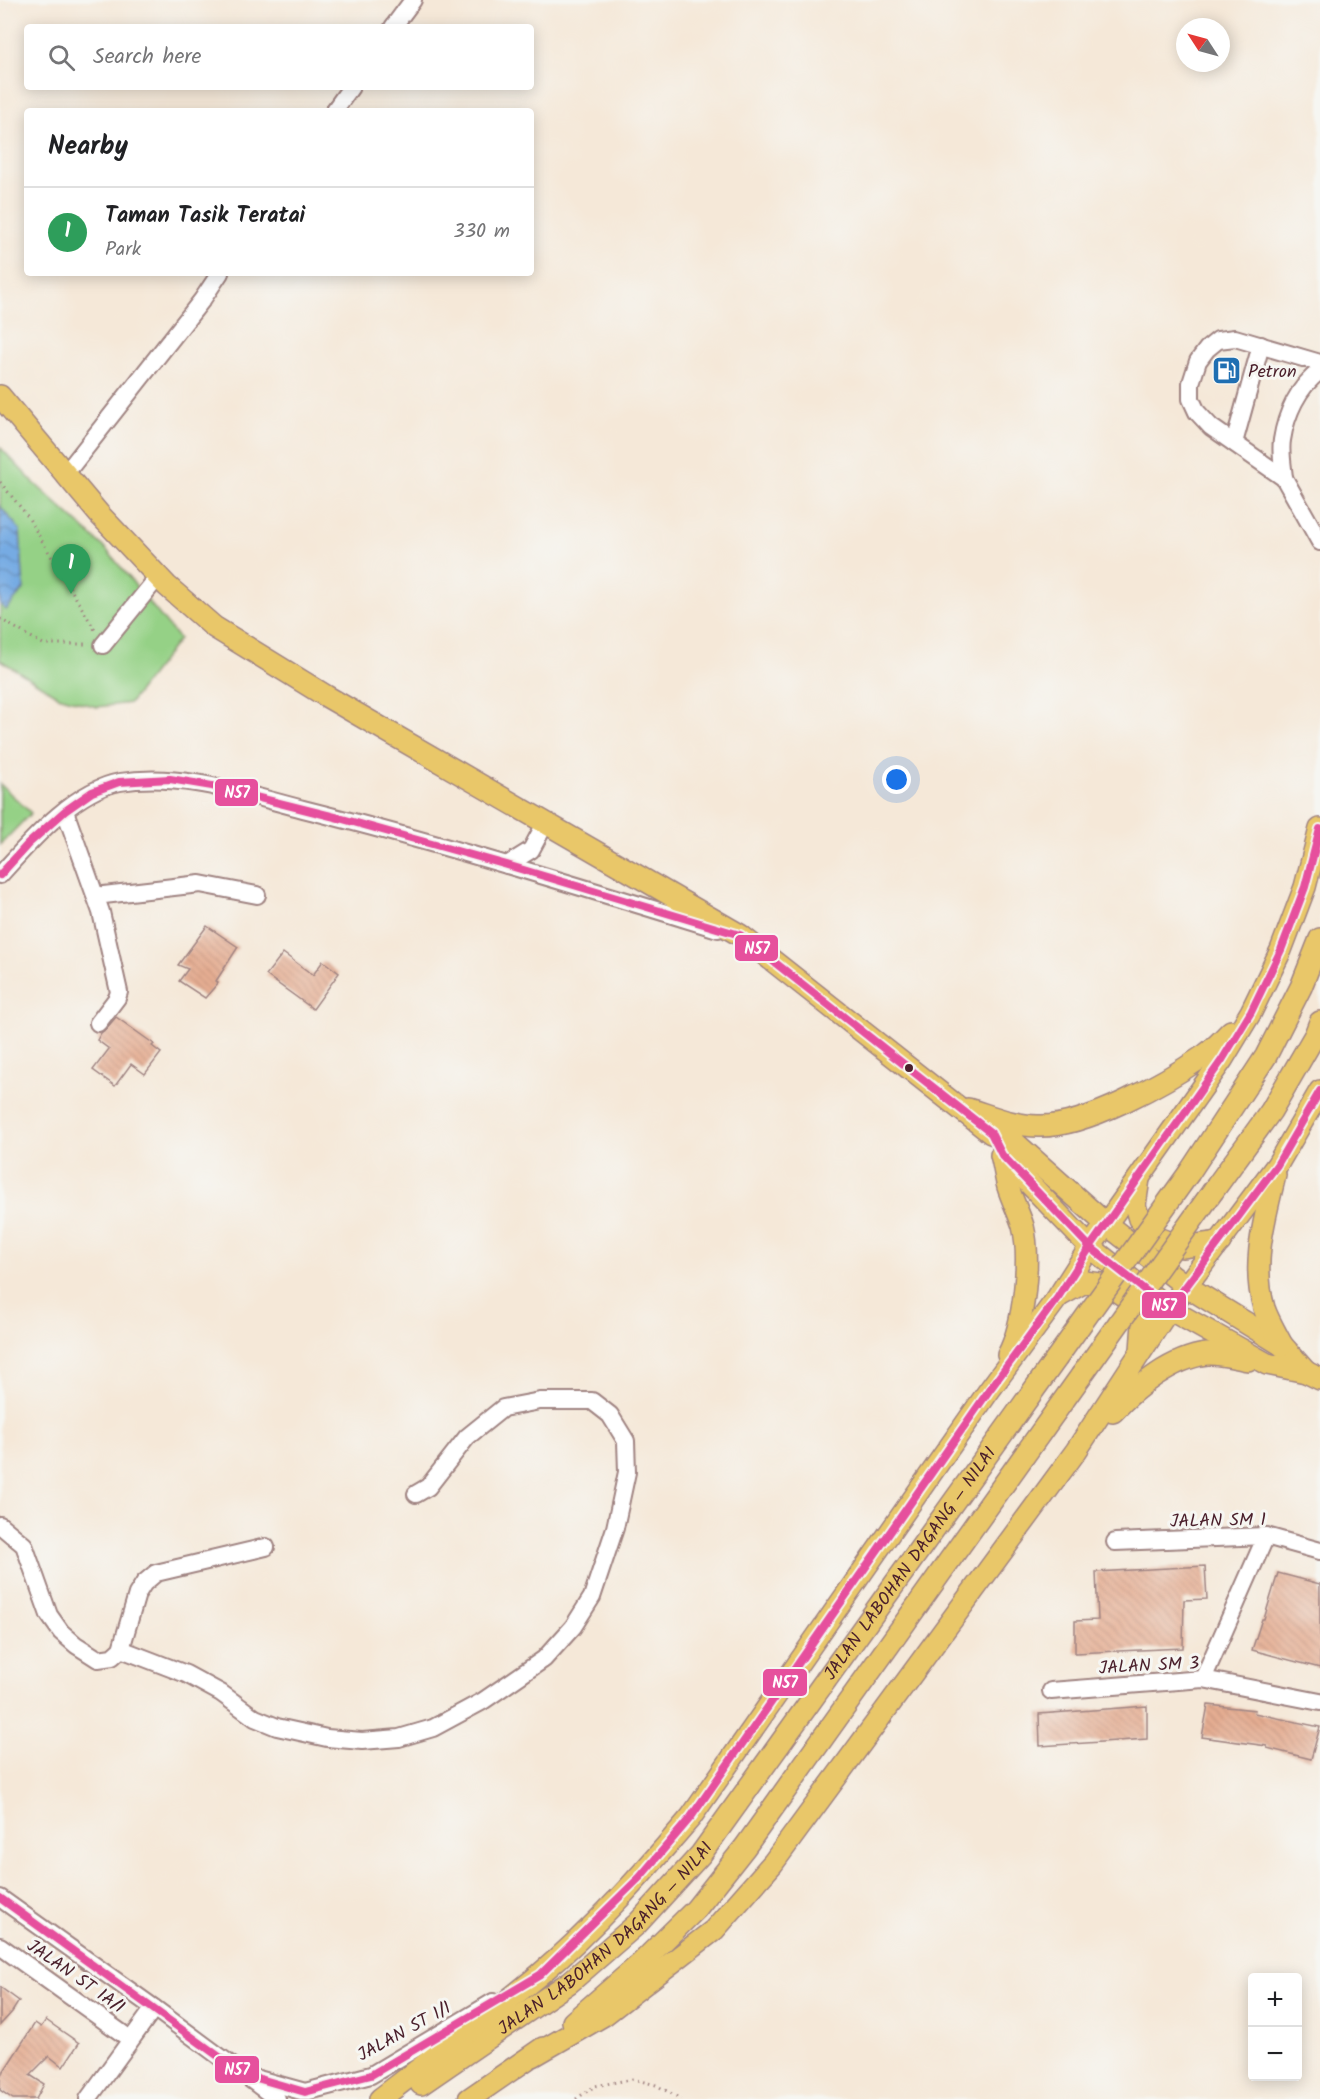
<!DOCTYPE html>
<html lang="en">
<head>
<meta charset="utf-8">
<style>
  :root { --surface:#fff; --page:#f2f2f2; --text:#202124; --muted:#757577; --line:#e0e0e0; --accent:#1a73e8 }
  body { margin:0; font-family:Kalam,sans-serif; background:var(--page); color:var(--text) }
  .controls { position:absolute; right:18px; bottom:18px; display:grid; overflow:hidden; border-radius:6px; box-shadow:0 3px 15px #0003 }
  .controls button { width:54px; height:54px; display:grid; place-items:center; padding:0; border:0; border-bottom:2px solid var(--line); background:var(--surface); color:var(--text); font:30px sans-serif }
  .compass { position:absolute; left:1176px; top:18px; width:54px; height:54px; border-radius:50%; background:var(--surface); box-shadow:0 3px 15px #0003; rotate:306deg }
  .you { position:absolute; left:897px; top:780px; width:21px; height:21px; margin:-15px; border:4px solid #fff; border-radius:50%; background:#1a73e8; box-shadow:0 0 0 9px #1a73e833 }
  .badge { display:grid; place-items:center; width:39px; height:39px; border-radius:50%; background:var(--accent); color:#fff; font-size:20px; font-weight:700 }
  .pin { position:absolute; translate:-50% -50px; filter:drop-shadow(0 2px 3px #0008) }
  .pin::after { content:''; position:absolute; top:32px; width:21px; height:18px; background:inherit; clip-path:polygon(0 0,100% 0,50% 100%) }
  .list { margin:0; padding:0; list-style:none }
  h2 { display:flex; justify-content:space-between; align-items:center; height:78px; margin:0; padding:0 24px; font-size:26px }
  h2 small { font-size:20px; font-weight:400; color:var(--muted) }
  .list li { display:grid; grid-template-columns:39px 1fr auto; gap:18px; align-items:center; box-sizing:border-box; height:90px; padding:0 24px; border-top:2px solid var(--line) }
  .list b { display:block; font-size:22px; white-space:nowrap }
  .list p { margin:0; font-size:20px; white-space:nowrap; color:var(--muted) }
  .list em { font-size:20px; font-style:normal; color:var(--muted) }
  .icon { flex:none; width:33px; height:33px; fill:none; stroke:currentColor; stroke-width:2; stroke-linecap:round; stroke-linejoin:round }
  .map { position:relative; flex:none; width:1320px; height:2099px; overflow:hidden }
  .search { position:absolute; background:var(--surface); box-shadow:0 3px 15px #0003; left:24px; top:24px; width:510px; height:66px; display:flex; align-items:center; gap:15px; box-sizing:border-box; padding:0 21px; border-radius:6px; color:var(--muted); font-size:22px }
  .panel { position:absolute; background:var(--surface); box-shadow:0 3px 15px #0003; left:24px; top:108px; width:510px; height:168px; border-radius:6px }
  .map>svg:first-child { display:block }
</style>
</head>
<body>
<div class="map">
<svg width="1320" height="2099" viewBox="0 0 1320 2099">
  <defs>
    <pattern id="water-waves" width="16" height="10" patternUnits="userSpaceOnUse" patternTransform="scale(1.5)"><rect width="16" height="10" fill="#76abe3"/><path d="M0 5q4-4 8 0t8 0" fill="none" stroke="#638bb8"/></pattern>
    <pattern id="building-back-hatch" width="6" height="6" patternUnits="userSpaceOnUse" patternTransform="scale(1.5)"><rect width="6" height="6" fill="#e5ad92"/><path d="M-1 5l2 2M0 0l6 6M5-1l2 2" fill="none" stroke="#c6947e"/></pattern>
  </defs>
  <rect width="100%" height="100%" fill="#f6f6f2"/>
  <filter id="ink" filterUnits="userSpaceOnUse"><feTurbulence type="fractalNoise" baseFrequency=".0167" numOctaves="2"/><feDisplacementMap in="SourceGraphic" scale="12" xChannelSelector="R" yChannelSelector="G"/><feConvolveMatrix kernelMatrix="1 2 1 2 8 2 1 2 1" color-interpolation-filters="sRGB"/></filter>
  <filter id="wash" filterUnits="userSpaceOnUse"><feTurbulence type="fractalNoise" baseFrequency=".008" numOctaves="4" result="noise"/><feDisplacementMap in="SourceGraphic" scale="24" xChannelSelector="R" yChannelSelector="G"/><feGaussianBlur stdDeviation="1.35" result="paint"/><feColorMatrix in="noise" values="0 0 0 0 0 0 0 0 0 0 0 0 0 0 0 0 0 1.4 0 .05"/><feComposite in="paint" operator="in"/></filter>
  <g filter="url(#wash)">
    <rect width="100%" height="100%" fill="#f5e8d8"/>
    <g fill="#95d186" stroke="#707858" stroke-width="1.5">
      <polygon points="0,447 32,481 106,549 179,639 130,703 97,707 58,696 0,660"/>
      <polygon points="0,784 31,813 0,845"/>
    </g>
    <polygon fill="url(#water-waves)" stroke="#606587" stroke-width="1.5" points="0,506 20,530 24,589 6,610 0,604"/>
    <g id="blocks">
      <g fill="url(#building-back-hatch)">
        <polygon points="207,926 238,947 216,981 218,983 205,998 179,981 188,969 178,965"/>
        <polygon points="283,953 313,975 323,961 339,973 313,1009 266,975"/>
        <polygon points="116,1017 154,1044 152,1046 161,1053 145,1074 131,1064 115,1086 93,1070 109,1049 97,1040 101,1033 106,1029"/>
        <polygon points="1205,1566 1207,1599 1184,1600 1183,1648 1075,1653 1075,1621 1098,1620 1096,1572"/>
        <polygon points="1278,1573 1320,1584 1320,1668 1252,1650 1262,1619 1264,1619"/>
        <polygon points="1208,1705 1255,1710 1254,1713 1320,1727 1311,1759 1267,1748 1267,1746 1202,1737"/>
        <polygon points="1147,1706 1147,1739 1040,1746 1039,1714"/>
        <polygon points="0,1987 19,2001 12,2012 0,2025"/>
        <polygon points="46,2020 79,2043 63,2067 49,2056 30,2075 44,2084 36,2099 13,2099 0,2090 0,2077 35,2023 41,2027"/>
      </g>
    </g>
  </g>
  <g filter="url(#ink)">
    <use href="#blocks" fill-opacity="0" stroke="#a08482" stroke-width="1.5"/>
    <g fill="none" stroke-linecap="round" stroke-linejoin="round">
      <defs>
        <g id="minor">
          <polyline points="393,27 413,0"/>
          <polyline points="334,111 351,87"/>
          <polyline points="1320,363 1235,338 1218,340 1207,349 1198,361 1191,383 1191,399 1197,412 1211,427 1284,478 1320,542"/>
          <polyline points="1234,443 1261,345"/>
          <polyline points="66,473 202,300 220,273"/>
          <path d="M1284,478C1283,466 1280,452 1282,440C1286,414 1298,387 1320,371"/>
          <polyline points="103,645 158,577"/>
          <polyline points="65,811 101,912 119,992 117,998 98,1023"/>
          <polyline points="507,865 531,850 546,822"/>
          <path d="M0,875C30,842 74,790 120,782C182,772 244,794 303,809C443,844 581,887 718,929"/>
          <polyline points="95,896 200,884 257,895"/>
          <polyline points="0,1525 24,1545 49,1615 61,1632 76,1645 98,1659 112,1657 121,1649 137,1594 144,1583 156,1573 266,1547"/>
          <polyline points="1115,1542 1266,1536 1320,1551"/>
          <polyline points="121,1649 186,1674 221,1693 255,1718 277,1727 327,1738 362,1741 399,1738 433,1728 483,1701 544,1659 573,1627 592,1597 615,1528 627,1472 626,1441 610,1415 592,1401 540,1401 503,1408 467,1437 428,1487 416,1494"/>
          <polyline points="1203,1679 1266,1536"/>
          <polyline points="1051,1691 1203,1679 1320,1702"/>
          <polyline points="0,1898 154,2008 277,2099"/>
          <polyline points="0,1946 130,2039"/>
          <polyline points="258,2079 305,2092 371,2075 493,2002"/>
          <polyline points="88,2099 154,2008"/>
        </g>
        <g id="major">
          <polyline points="0,396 99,514 167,586 214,627 326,696 740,935 991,1133 1013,1141 1106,1224 1186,1286 1282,1345 1306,1372"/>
          <path d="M968,1109C991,1116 1014,1126 1038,1126C1085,1128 1166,1082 1205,1055C1214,1049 1223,1039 1231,1031"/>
          <path d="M1001,1155C1004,1165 1005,1176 1008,1187C1012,1200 1019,1213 1023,1226C1031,1259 1024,1325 1008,1355"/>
          <polyline points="1002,1155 1090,1247 1169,1309 1267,1364 1306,1372 1320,1379"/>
          <polyline points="1189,1173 1266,1056 1301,987 1320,939"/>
          <path d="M1275,1175C1265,1218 1251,1263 1264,1308C1268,1320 1276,1333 1282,1345"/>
          <polyline points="1139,1179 1135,1205 1139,1219 1158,1238 1182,1247 1220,1242"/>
          <polyline points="1213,1191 1271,1111 1315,1035 1320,1022"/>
          <polyline points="1061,1295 1085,1282 1108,1285 1133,1302 1143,1323 1141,1350"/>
          <path d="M1113,1412C1136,1387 1172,1358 1207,1354C1219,1353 1236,1358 1248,1360"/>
          <polyline points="573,2022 640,1964 696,1909 745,1847 1081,1376"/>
          <polyline points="533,2056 604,2015 714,1930 773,1863 1076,1451 1169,1309 1277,1165 1320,1091"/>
          <path id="s1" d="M421,2084L570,1982L637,1924L701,1854L1056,1359"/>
          <path d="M380,2099C433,2058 487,2018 539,1975C595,1928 644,1872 691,1817L988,1392L1058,1297L1090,1247L1222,1060L1251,1012L1281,950L1305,887L1320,829"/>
          <polyline points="469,2099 543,2048"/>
        </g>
      </defs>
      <use href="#minor" stroke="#a08482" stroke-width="20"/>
      <use href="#major" stroke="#a08482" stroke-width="24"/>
      <g stroke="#a08482" stroke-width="3" stroke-dasharray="1.5 4.5" stroke-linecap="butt">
        <polyline points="0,482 26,514 95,630"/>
        <polyline points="0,619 43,644 86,644"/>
        <polyline points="576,2099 595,2086 633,2079 656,2085 681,2099"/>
      </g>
      <use href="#minor" stroke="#fff" stroke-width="16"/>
      <use href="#major" stroke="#e9c769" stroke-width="21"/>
      <defs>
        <g id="major-bridge">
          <polyline points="1056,1359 1189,1173"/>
          <polyline points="1081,1376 1213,1191"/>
        </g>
      </defs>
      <use href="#major-bridge" stroke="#a08482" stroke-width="24" stroke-linecap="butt"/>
      <use href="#major-bridge" stroke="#e9c769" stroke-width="21"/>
      <defs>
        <g id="bus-1">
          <polyline points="0,875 28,844 65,811 92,792 119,782 170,779 212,786 339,818 507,865 740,935 991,1133 1002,1155 1090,1247 1169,1309 1277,1165 1320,1091"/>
          <polyline points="0,1898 243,2074 305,2092 371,2075 540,1975 640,1877 691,1817 988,1392 1058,1297 1090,1247 1222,1060 1251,1012 1281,950 1305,887 1320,829"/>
        </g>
      </defs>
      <use href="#bus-1" stroke="#f6f6f2" stroke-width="12"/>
      <use href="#bus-1" stroke="#e6509d" stroke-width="8"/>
    </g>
  </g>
  <defs>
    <symbol id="fuel-square" viewBox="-11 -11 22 22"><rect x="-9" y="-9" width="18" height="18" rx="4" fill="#1f6fb2" stroke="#f6f6f2"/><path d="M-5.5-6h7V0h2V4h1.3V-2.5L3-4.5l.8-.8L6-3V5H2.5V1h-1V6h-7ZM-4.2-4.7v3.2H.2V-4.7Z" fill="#fff"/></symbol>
  </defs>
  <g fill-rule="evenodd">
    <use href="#fuel-square" x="1210" y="354" width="33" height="33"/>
  </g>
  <circle fill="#4a1f2b" stroke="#f6f6f2" stroke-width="2" cx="909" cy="1068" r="5"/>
  <g text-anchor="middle" stroke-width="6" stroke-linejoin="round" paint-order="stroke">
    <g font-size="18" fill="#4a1f2b" stroke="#f6f6f2" text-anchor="start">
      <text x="1248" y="377">Petron</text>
    </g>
    <g font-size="18" fill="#4a1f2b" stroke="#f6f6f2">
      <text transform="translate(1218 1520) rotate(-1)" y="6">JALAN SM 1</text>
      <text dy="6" stroke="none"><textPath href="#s1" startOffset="722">JALAN LABOHAN DAGANG ‒ NILAI</textPath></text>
      <text transform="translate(1149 1665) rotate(-3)" y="6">JALAN SM 3</text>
      <text dy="6" stroke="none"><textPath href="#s1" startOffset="236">JALAN LABOHAN DAGANG ‒ NILAI</textPath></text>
      <text transform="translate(76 1976) rotate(35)" y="6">JALAN ST 1A/1</text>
      <text transform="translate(404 2031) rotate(-29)" y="6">JALAN ST 1/1</text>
    </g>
  </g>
  <g stroke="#f6f6f2" stroke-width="2">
    <rect x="214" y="778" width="45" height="29" rx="6" fill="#e6509d"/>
    <rect x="734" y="934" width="45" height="28" rx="6" fill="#e6509d"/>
    <rect x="1141" y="1291" width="46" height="28" rx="6" fill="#e6509d"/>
    <rect x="762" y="1668" width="46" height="29" rx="6" fill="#e6509d"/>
    <rect x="214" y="2055" width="46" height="29" rx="6" fill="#e6509d"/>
  </g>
  <g font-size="16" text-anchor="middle" font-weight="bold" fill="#fff">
    <text x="237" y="798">N57</text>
    <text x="757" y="954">N57</text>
    <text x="1164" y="1311">N57</text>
    <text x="785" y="1688">N57</text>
    <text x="237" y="2075">N57</text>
  </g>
</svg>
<div class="controls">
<button>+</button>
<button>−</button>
</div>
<svg class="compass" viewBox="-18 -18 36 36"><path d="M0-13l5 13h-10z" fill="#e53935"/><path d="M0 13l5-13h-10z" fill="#757577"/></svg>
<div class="you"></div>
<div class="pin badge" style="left:71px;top:594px;background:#2e9e5b">1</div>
<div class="search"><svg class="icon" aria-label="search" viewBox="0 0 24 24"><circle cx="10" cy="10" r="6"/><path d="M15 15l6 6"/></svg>Search here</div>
<section class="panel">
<h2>Nearby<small></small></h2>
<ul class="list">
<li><span class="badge" style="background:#2e9e5b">1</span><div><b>Taman Tasik Teratai</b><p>Park</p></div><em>330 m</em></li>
</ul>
</section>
</div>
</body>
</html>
